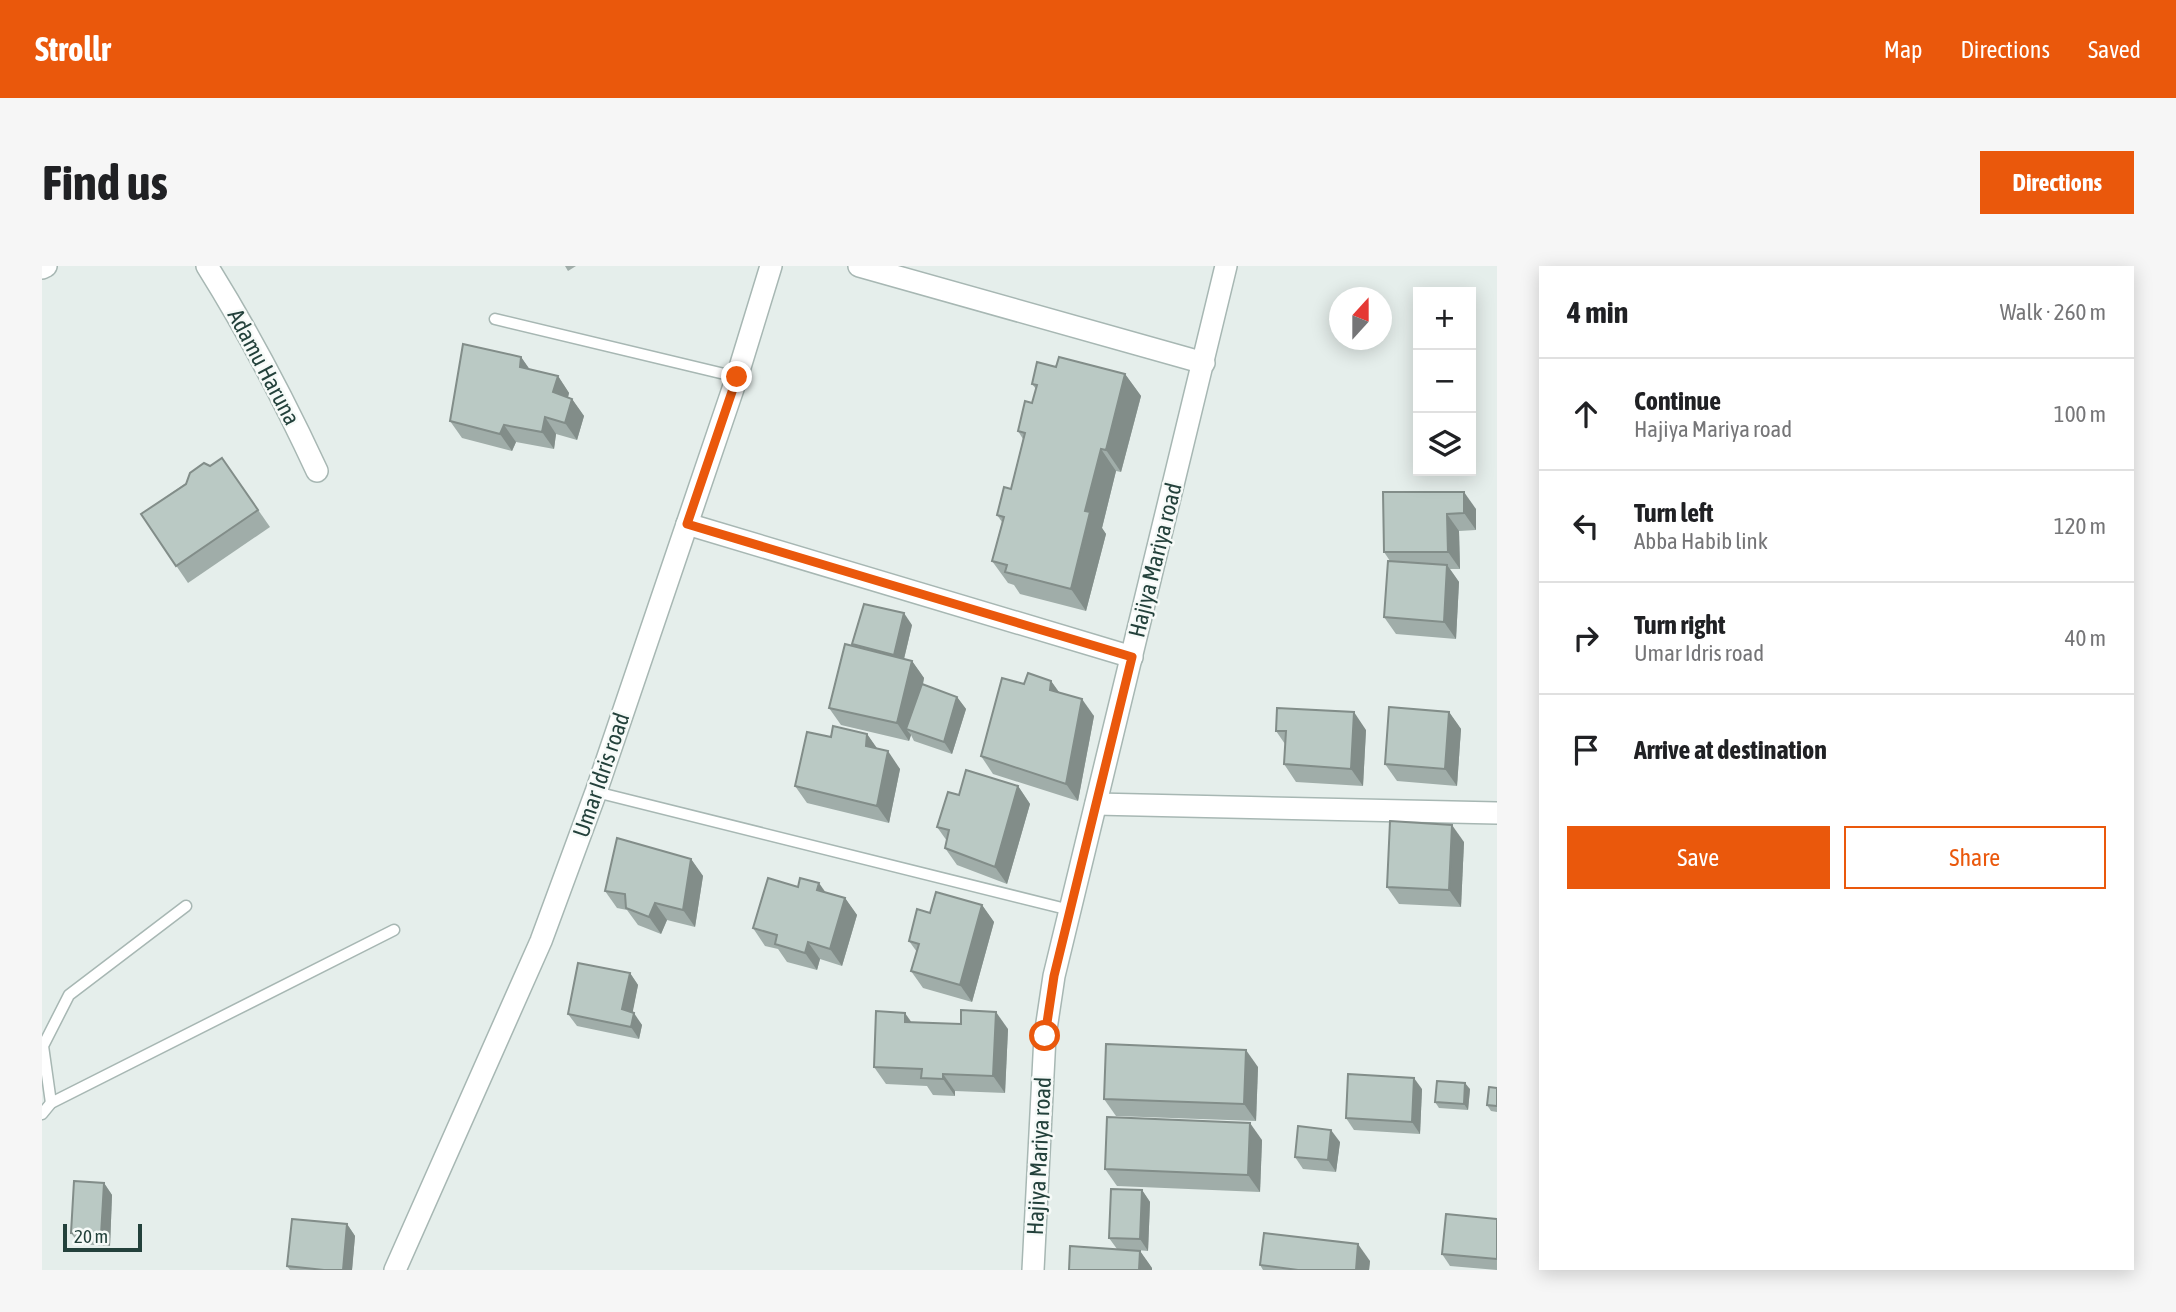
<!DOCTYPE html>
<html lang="en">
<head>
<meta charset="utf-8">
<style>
  :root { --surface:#fff; --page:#f6f6f6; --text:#202124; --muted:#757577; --line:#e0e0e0; --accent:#ea580c }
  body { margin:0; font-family:"Asap Condensed",sans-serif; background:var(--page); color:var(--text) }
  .controls { position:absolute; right:21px; top:21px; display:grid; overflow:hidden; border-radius:0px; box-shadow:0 4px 18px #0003 }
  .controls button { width:63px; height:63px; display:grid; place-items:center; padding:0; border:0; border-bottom:2px solid var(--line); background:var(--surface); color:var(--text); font:35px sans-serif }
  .compass { position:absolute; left:1287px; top:21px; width:63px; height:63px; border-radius:50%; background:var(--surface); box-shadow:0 4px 18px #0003; rotate:21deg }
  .scale { position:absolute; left:21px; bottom:18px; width:79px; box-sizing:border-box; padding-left:7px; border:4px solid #23413b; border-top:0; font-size:19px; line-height:24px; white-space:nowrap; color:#23413b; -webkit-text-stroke:5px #f6faf8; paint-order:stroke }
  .stop { position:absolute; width:21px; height:21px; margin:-16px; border:5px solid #ea580c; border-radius:50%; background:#fff }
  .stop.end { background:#ea580c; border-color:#fff; box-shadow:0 2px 7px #0008 }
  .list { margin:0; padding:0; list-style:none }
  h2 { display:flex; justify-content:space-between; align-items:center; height:91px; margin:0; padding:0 28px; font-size:30px }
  h2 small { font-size:23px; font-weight:400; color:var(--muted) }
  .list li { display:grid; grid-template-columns:46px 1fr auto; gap:21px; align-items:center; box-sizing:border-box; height:112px; padding:0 28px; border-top:2px solid var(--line) }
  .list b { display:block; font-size:26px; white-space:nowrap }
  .list p { margin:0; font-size:23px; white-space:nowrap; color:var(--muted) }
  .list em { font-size:23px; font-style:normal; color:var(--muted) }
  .actions { display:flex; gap:14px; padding:21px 28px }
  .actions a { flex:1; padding:16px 0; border:2px solid var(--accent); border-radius:0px; text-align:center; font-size:24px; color:var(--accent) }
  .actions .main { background:var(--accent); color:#fff }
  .icon { flex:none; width:38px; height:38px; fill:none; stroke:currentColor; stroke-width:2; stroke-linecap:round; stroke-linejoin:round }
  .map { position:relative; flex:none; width:1455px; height:1004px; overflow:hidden; border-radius:0px }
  header { display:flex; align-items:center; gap:42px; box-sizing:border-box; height:98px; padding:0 35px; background:var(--accent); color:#fff }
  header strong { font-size:33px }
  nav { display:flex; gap:38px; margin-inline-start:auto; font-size:24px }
  .intro { display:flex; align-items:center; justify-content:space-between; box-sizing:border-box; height:168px; padding:0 42px }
  h1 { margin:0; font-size:49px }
  .button { padding:18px 32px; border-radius:0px; background:var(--accent); color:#fff; font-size:24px; font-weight:700 }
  main { display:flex; gap:42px; padding:0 42px }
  aside { flex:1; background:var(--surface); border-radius:0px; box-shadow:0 4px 18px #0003 }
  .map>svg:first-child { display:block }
</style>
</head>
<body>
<header>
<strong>Strollr</strong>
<nav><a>Map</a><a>Directions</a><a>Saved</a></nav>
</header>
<div class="intro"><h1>Find us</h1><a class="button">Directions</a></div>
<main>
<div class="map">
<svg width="1455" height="1004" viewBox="0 0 1455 1004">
  <rect width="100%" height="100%" fill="#e5eeeb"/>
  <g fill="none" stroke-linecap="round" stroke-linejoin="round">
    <defs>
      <g id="lane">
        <polyline points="453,53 695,111"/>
        <polyline points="554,526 1028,644"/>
        <polyline points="9,837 1,780 27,729 144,640"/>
        <polyline points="0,848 9,837 352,664"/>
      </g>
      <g id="street">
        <path d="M165,0C207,67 242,134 275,205"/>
        <polyline points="817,0 1162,97"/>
        <polyline points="0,2 4,0"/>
        <polyline points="645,258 1090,391"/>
        <polyline points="1054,538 1455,547"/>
        <polyline points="353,1004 499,675 554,526 695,111 729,0"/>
        <polyline points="991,1004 1003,770 1012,710 1184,0"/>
      </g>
    </defs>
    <use href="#lane" stroke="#a7b7b3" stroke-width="13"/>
    <use href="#street" stroke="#a7b7b3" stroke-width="24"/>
    <use href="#lane" stroke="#fff" stroke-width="10"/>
    <use href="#street" stroke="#fff" stroke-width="21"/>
  </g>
  <g fill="#a0ada9">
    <polygon points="523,0 534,0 526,5"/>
    <polygon points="479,91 487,103 516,110 527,127 526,131 530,133 542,150 535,174 514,168 512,183 474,176 470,185 420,172 408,155"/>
    <polygon points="1014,101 1083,108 1099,130 1079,206 1074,205 1060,262 1064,268 1044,345 978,328 972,319 966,317 950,295 960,256 955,249 969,223 981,173 976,165 990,137 994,123 990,118"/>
    <polygon points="180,192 228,261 146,317 99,248"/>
    <polygon points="1341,226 1434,243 1434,264 1417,265 1418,303 1408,303 1417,316 1414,373 1354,368 1342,351 1348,295 1342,286"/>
    <polygon points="870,359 862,393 870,395 882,412 881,419 915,431 924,443 910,488 872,475 869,469 867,475 799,459 787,442 812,380 810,378"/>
    <polygon points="1009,415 1017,426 1052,450 1036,535 951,508 939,490 982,418"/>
    <polygon points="1407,446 1419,463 1415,520 1355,515 1343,498"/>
    <polygon points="1324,464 1321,520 1254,516 1242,498 1243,478 1234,465"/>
    <polygon points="825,468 835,483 858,503 847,557 765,537 753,520 789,471"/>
    <polygon points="976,520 988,538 965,618 915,599 903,582 905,575 895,561"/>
    <polygon points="1422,576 1419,641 1357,638 1345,621"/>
    <polygon points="649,593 661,610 653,661 625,654 619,668 596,659 585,644 575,642 563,625"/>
    <polygon points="756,621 783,626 803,632 815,649 800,700 778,693 775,704 745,696 736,683 723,680 711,662"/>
    <polygon points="940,639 952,656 930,736 881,722 869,705 875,686 867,675 888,647"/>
    <polygon points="588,707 596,719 590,747 600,759 597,773 535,760 526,748"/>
    <polygon points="870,756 966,763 963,827 913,825 913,830 891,829 885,820 844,818 832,801"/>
    <polygon points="1216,801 1214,855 1074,850 1062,833"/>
    <polygon points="1455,822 1455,846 1449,845 1445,839"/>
    <polygon points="1380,823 1378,868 1312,864 1304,852"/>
    <polygon points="1428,823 1426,844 1397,842 1393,836"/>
    <polygon points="1220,874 1218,926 1075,920 1063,903"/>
    <polygon points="1298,876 1294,906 1261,903 1253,891"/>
    <polygon points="62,917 70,929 68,980 37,978 29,967"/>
    <polygon points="1100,924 1108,936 1106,985 1095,984 1098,985 1110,1002 1075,983 1067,972"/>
    <polygon points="1455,953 1455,1004 1408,1000 1400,988"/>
    <polygon points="305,958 313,970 310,1004 248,1004 245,1000"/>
    <polygon points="1328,995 1327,1004 1221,1004 1218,999"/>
  </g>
  <g fill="#828d89">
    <polygon points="479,91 491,108 478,101"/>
    <polygon points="1083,108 1099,130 1079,206 1064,184"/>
    <polygon points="516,110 527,127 523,143 511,126"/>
    <polygon points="530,133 542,150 535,174 523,157"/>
    <polygon points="503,151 514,168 512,183 500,166"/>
    <polygon points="462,159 474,176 470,185 458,168"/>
    <polygon points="1059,183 1074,205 1060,262 1064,268 1044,345 1029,323 1043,245"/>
    <polygon points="1422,226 1434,243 1434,264 1422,247"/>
    <polygon points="1405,248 1417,265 1418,303 1406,286"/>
    <polygon points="1405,299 1417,316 1414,373 1402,356"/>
    <polygon points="862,347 870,359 860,401 852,389"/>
    <polygon points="870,395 882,412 870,465 864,463 869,469 867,475 855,457"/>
    <polygon points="1009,415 1021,432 1008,424"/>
    <polygon points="915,431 924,443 910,488 902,476"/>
    <polygon points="1040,433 1052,450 1036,535 1024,518"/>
    <polygon points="1312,446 1324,464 1321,520 1309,503"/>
    <polygon points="1407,446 1419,463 1415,520 1403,503"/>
    <polygon points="825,468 837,485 824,480"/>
    <polygon points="846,485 858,503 847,557 835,540"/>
    <polygon points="976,520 988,538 965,618 953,601"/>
    <polygon points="1410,559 1422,576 1419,641 1407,624"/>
    <polygon points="649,593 661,610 653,661 641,644"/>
    <polygon points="777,617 789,634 775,624"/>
    <polygon points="803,632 815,649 800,700 788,683"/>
    <polygon points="613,637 625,654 619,668 607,651"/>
    <polygon points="940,639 952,656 930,736 918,719"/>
    <polygon points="766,676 778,693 775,704 763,687"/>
    <polygon points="588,707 596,719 589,755 580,743"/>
    <polygon points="954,746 966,763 963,827 951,810"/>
    <polygon points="592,747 600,759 597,773 589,761"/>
    <polygon points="863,747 875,764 863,756"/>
    <polygon points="1204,784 1216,801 1214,855 1202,838"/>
    <polygon points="901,808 913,825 913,830 901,813"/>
    <polygon points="1372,812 1380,823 1378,868 1370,856"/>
    <polygon points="1423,817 1428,823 1426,844 1422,838"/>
    <polygon points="1208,857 1220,874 1218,926 1206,909"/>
    <polygon points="1289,864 1298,876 1294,906 1286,894"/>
    <polygon points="62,917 70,929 68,980 59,969"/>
    <polygon points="1100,924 1108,936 1106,985 1098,973"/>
    <polygon points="305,958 313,970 310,1004 301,1004"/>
    <polygon points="1316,978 1328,995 1327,1004 1314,1004"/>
    <polygon points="1098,985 1110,1002 1110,1004 1097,1004"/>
  </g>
  <g fill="#bac9c4" stroke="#828d89" stroke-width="2">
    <polygon points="421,78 479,91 478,101 516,110 511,126 530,133 523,157 503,151 500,166 462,159 458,168 408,155"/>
    <polygon points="1017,91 1083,108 1064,184 1059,183 1043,245 1048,246 1029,323 963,306 965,299 950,295 962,251 955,249 962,221 969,223 983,167 976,165 983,135 990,137 995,119 990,118 995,96 1014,101"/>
    <polygon points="180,192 216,244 134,300 99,248 144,218 148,207 162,197 168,200"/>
    <polygon points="1341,226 1422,226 1422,247 1405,248 1406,286 1342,286"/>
    <polygon points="1346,295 1405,299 1402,356 1342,351"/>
    <polygon points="822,338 862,347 852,389 810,378"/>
    <polygon points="803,378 870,395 855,457 787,442"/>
    <polygon points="986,407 1009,415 1008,424 1040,433 1024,518 939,490 960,412 982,418"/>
    <polygon points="880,418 915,431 902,476 864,463"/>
    <polygon points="1347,441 1407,446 1403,503 1343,498"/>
    <polygon points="1235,442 1312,446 1309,503 1242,498 1244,465 1234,465"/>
    <polygon points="791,460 825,468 824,480 846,485 835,540 753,520 765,466 789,471"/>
    <polygon points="924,504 976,520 953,601 903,582 907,564 895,561 906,526 917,529"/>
    <polygon points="1348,555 1410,559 1407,624 1345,621"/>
    <polygon points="575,572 649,593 641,644 613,637 607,651 584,642 583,628 563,625"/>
    <polygon points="726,612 756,621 758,612 777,617 775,624 803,632 788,683 766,676 763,687 733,678 735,669 711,662"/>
    <polygon points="894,626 940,639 918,719 869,705 877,678 867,675 875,643 888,647"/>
    <polygon points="536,697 588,707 580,743 592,747 589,761 526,748"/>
    <polygon points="919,744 954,746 951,810 901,808 901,813 879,812 880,803 832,801 834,745 863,747 863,756 919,758"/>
    <polygon points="1064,778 1204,784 1202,838 1062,833"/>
    <polygon points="1306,808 1372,812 1370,856 1304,852"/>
    <polygon points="1395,815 1423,817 1422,838 1393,836"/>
    <polygon points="1447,821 1455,822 1455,840 1445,839"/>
    <polygon points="1065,851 1208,857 1206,909 1063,903"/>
    <polygon points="1256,860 1289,864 1286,894 1253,891"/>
    <polygon points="32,915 62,917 59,969 29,967"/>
    <polygon points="1069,923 1100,924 1098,973 1067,972"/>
    <polygon points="1404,948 1455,953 1455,993 1400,988"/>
    <polygon points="250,953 305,958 301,1004 282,1004 245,1000"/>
    <polygon points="1222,967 1316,978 1314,1004 1256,1004 1218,999"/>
    <polygon points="1028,980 1098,985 1097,1004 1027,1004"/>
  </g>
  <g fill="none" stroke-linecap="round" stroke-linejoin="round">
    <polyline stroke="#ea580c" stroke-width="9" points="695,111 645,258 1090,391 1012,710 1003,770"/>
  </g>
  <g text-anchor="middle" stroke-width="5" stroke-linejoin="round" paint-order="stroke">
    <g font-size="23" fill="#23413b" stroke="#f6faf8">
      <text transform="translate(222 101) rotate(62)" y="8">Adamu Haruna</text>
      <text transform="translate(1113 294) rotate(-76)" y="8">Hajiya Mariya road</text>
      <text transform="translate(559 509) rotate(-71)" y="8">Umar Idris road</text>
      <text transform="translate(997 890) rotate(-87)" y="8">Hajiya Mariya road</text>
    </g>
  </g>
</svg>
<div class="controls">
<button>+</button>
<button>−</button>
<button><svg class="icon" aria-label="layers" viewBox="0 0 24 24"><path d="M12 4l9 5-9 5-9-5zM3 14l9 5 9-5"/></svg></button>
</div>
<svg class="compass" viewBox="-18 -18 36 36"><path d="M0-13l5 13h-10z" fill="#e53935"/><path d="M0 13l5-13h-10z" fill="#757577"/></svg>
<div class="scale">20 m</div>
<div class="stop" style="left:1003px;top:770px"></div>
<div class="stop end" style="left:695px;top:111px"></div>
</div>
<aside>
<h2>4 min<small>Walk · 260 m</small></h2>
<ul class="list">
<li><svg class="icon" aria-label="ahead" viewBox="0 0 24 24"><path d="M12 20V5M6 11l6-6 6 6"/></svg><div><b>Continue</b><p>Hajiya Mariya road</p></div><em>100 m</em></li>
<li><svg class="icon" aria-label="left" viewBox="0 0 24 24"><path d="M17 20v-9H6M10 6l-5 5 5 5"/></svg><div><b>Turn left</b><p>Abba Habib link</p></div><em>120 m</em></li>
<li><svg class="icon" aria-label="right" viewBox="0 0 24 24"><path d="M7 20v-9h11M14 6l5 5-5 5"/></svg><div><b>Turn right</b><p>Umar Idris road</p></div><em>40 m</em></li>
<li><svg class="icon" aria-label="arrive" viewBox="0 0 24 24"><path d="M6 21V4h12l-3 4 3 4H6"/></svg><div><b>Arrive at destination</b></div></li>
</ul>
<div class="actions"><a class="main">Save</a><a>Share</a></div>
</aside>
</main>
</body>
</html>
